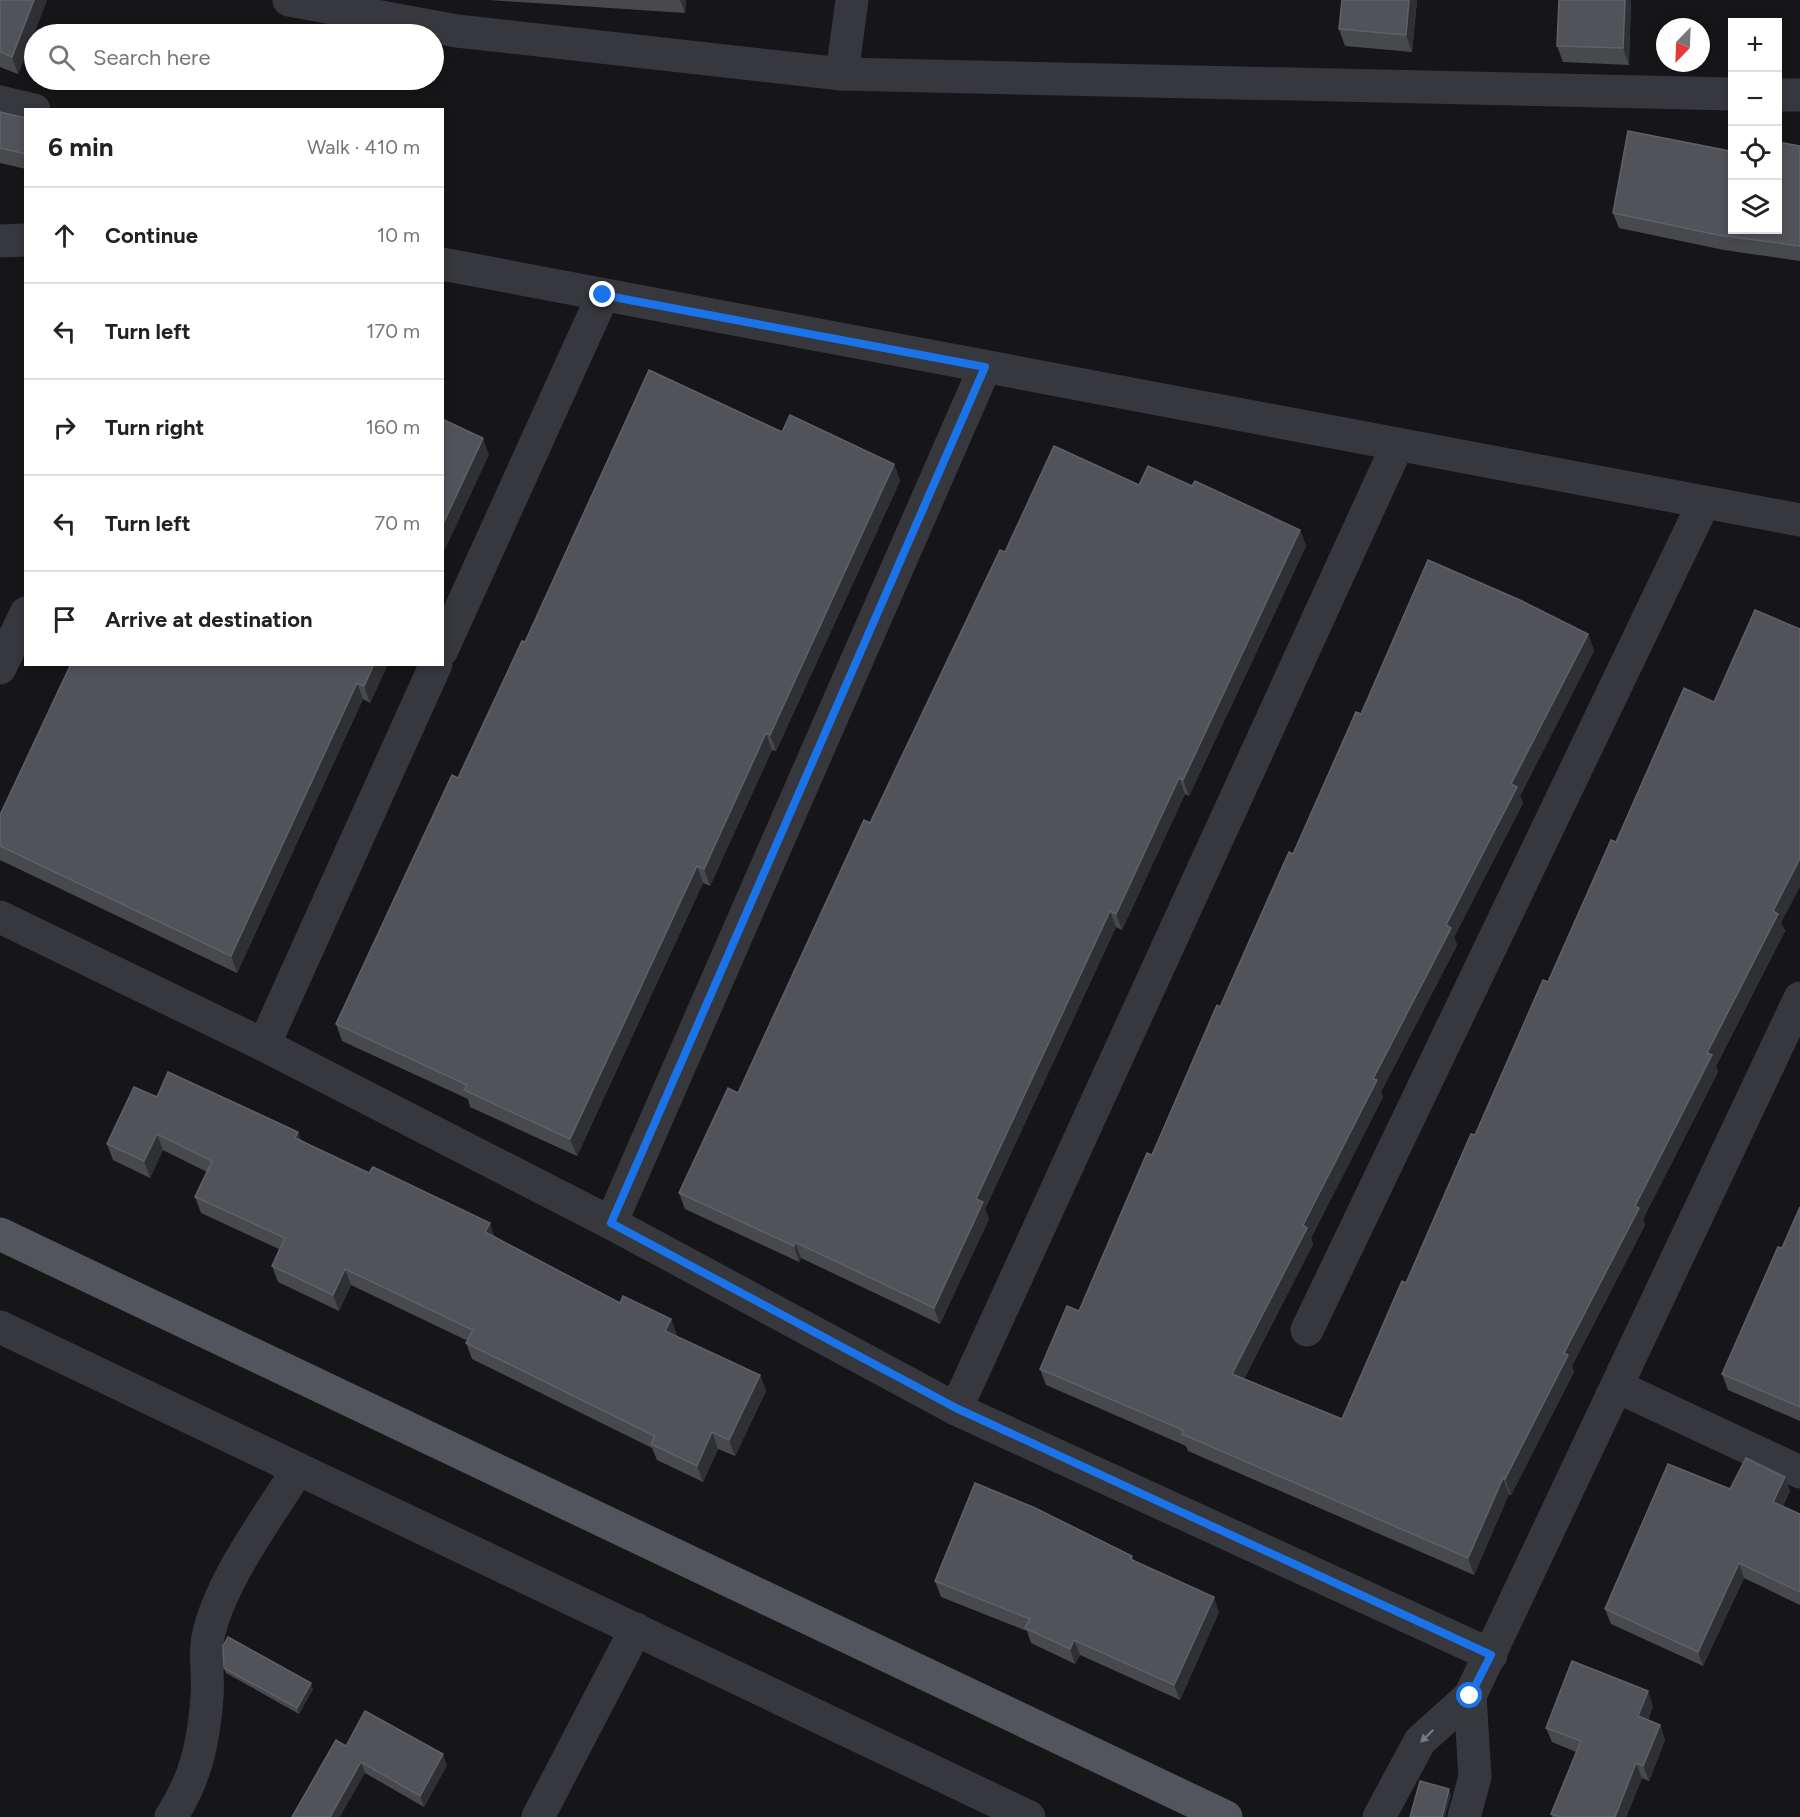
<!DOCTYPE html>
<html lang="en">
<head>
<meta charset="utf-8">
<style>
  :root { --surface:#fff; --page:#f6f6f6; --text:#222; --muted:#767676; --line:#e0e0e0 }
  body { margin:0; font-family:Figtree,sans-serif; background:var(--page); color:var(--text) }
  .controls { position:absolute; right:18px; top:18px; display:grid; overflow:hidden; border-radius:0px; box-shadow:0 3px 9px #0003 }
  .controls button { width:54px; height:54px; display:grid; place-items:center; padding:0; border:0; border-bottom:2px solid var(--line); background:var(--surface); color:var(--text); font:30px sans-serif }
  .compass { position:absolute; left:1656px; top:18px; width:54px; height:54px; border-radius:50%; background:var(--surface); box-shadow:0 3px 9px #0003; rotate:203deg }
  .stop { position:absolute; width:18px; height:18px; margin:-14px; border:4px solid #1a73e8; border-radius:50%; background:#fff }
  .stop.end { background:#1a73e8; border-color:#fff; box-shadow:0 2px 6px #0008 }
  .list { margin:0; padding:0; list-style:none }
  h2 { display:flex; justify-content:space-between; align-items:center; height:78px; margin:0; padding:0 24px; font-size:26px }
  h2 small { font-size:20px; font-weight:400; color:var(--muted) }
  .list li { display:grid; grid-template-columns:39px 1fr auto; gap:18px; align-items:center; box-sizing:border-box; height:96px; padding:0 24px; border-top:2px solid var(--line) }
  .list b { display:block; font-size:22px; white-space:nowrap }
  .list em { font-size:20px; font-style:normal; color:var(--muted) }
  .icon { flex:none; width:33px; height:33px; fill:none; stroke:currentColor; stroke-width:2; stroke-linecap:round; stroke-linejoin:round }
  .map { position:relative; flex:none; width:1800px; height:1817px; overflow:hidden }
  .search { position:absolute; background:var(--surface); box-shadow:0 3px 9px #0003; left:24px; top:24px; width:420px; height:66px; display:flex; align-items:center; gap:15px; box-sizing:border-box; padding:0 21px; border-radius:33px; color:var(--muted); font-size:22px }
  .panel { position:absolute; background:var(--surface); box-shadow:0 3px 9px #0003; left:24px; top:108px; width:420px; height:558px; border-radius:0px }
  .map>svg:first-child { display:block }
</style>
</head>
<body>
<div class="map">
<svg width="1800" height="1817" viewBox="0 0 1800 1817">
  <rect width="100%" height="100%" fill="#161618"/>
  <g fill="none" stroke-linecap="round" stroke-linejoin="round">
    <g stroke="#37383d" stroke-width="33">
      <polyline points="289,0 457,31 842,74 1732,94"/>
      <polyline points="842,74 852,0"/>
      <polyline points="1778,95 1800,95"/>
      <polyline points="0,102 34,110"/>
      <polyline points="0,241 26,240"/>
      <polyline points="442,264 1800,520"/>
      <polyline points="442,650 603,295"/>
      <polyline points="0,668 26,613"/>
      <polyline points="0,917 264,1045 611,1223 956,1409 1398,444"/>
      <polyline points="264,1045 436,664"/>
      <polyline points="611,1223 985,367"/>
      <polyline points="0,1327 1029,1817"/>
      <polyline points="1307,1330 1704,502"/>
      <polyline points="1618,1387 1800,1472"/>
      <polyline points="956,1409 1491,1655"/>
      <path d="M171,1817C196,1778 204,1742 207,1696C209,1677 204,1656 208,1637C220,1580 268,1518 298,1469"/>
      <polyline points="538,1817 636,1629"/>
      <polyline points="1379,1817 1420,1741 1470,1696 1800,998"/>
      <polyline points="1464,1817 1475,1777 1470,1696"/>
    </g>
    <polyline stroke="#53555c" stroke-width="33" points="0,1234 1226,1817"/>
  </g>
  <g fill="#47494d">
    <polygon points="0,0 47,0 18,74 0,67"/>
    <polygon points="489,0 686,0 685,13"/>
    <polygon points="1417,0 1412,52 1345,46 1339,29"/>
    <polygon points="1559,0 1631,0 1629,65 1563,62 1557,46"/>
    <polygon points="0,112 26,118 26,169 0,163"/>
    <polygon points="1800,146 1800,261 1724,250 1619,228 1613,213 1730,151"/>
    <polygon points="782,432 894,464 900,481 776,751 772,750 710,886 703,883 577,1156 470,1107 468,1099 342,1041 336,1024 525,642"/>
    <polygon points="1139,485 1192,486 1300,530 1306,546 1189,796 1185,794 1122,930 1116,927 985,1209 989,1219 940,1324 801,1258 799,1262 685,1209 679,1193 738,1093 1005,552"/>
    <polygon points="1588,634 1594,651 1520,796 1523,803 1454,937 1457,945 1381,1092 1383,1097 1311,1238 1313,1244 1244,1379 1342,1419 1548,982 1781,923 1785,931 1716,1066 1718,1072 1643,1219 1645,1225 1572,1366 1574,1372 1511,1495 1509,1494 1474,1575 1188,1451 1186,1446 1046,1385 1040,1369 1079,1311 1220,1007 1293,854 1361,714"/>
    <polygon points="71,664 388,664 370,703 363,699 237,973 0,860 0,815"/>
    <polygon points="157,1097 301,1140 495,1237 620,1303 671,1319 677,1336 760,1375 766,1391 735,1456 718,1449 703,1482 657,1460 652,1448 472,1359 466,1343 468,1341 351,1285 339,1311 278,1282 272,1266 279,1249 201,1213 195,1197 207,1172 163,1150 150,1178 113,1160 107,1144"/>
    <polygon points="1800,1207 1800,1421 1728,1390 1722,1374 1782,1248"/>
    <polygon points="1730,1489 1790,1491 1783,1506 1800,1514 1800,1605 1744,1578 1703,1666 1611,1624 1605,1609"/>
    <polygon points="1132,1556 1133,1561 1219,1612 1180,1700 1080,1655 1075,1664 1031,1643 1027,1631 941,1597 935,1581"/>
    <polygon points="224,1668 313,1689 299,1714 226,1673"/>
    <polygon points="1653,1706 1648,1720 1660,1725 1665,1740 1649,1781 1642,1778 1626,1817 1552,1817 1551,1814 1576,1752 1552,1742 1546,1728"/>
    <polygon points="346,1746 447,1765 424,1807 365,1773"/>
  </g>
  <g fill="#2f3033">
    <polygon points="34,0 47,0 18,74 12,57"/>
    <polygon points="680,0 686,0 685,13"/>
    <polygon points="1409,0 1417,0 1412,52 1406,35"/>
    <polygon points="1625,0 1631,0 1629,65 1623,48"/>
    <polygon points="483,438 489,455 442,556 442,526"/>
    <polygon points="894,464 900,481 776,751 770,735"/>
    <polygon points="1300,530 1306,546 1189,796 1183,780"/>
    <polygon points="1588,634 1594,651 1520,796 1523,803 1454,937 1457,945 1381,1092 1383,1097 1311,1238 1313,1244 1238,1391 1232,1374 1373,1079 1511,784"/>
    <polygon points="374,664 388,664 370,703 364,686"/>
    <polygon points="357,683 363,699 237,973 231,956"/>
    <polygon points="766,733 772,750 710,886 704,869"/>
    <polygon points="1179,778 1185,794 1122,930 1116,914"/>
    <polygon points="1800,858 1800,887 1781,923 1785,931 1716,1066 1718,1072 1643,1219 1645,1225 1572,1366 1574,1372 1511,1495 1505,1479 1707,1053 1773,911"/>
    <polygon points="697,866 703,883 577,1156 570,1139"/>
    <polygon points="1110,911 1116,927 985,1209 989,1219 940,1324 934,1308 976,1199"/>
    <polygon points="298,1132 304,1148 295,1138"/>
    <polygon points="157,1134 163,1150 150,1178 144,1161"/>
    <polygon points="490,1223 495,1239 485,1232"/>
    <polygon points="795,1242 801,1258 799,1262 794,1246"/>
    <polygon points="345,1269 351,1285 339,1311 333,1295"/>
    <polygon points="671,1319 677,1335 671,1347 665,1331"/>
    <polygon points="760,1375 766,1391 735,1456 729,1440"/>
    <polygon points="712,1432 718,1449 703,1482 697,1466"/>
    <polygon points="1785,1477 1790,1491 1778,1516 1773,1502"/>
    <polygon points="1503,1478 1509,1494 1474,1575 1468,1558"/>
    <polygon points="1739,1563 1744,1578 1703,1666 1698,1652"/>
    <polygon points="1214,1597 1219,1612 1180,1700 1174,1685"/>
    <polygon points="1074,1640 1080,1655 1075,1664 1070,1649"/>
    <polygon points="311,1683 313,1689 299,1714 297,1708"/>
    <polygon points="1648,1691 1653,1706 1643,1731 1638,1716"/>
    <polygon points="1660,1725 1665,1740 1649,1781 1643,1766"/>
    <polygon points="443,1754 447,1765 424,1807 420,1796"/>
    <polygon points="361,1762 365,1773 340,1817 330,1817"/>
    <polygon points="1636,1763 1642,1778 1626,1817 1615,1817"/>
    <polygon points="1449,1789 1451,1795 1445,1817 1442,1817"/>
  </g>
  <g fill="#525359" stroke="#5f6168" stroke-width="1.5">
    <polygon points="0,0 34,0 12,57 0,52"/>
    <polygon points="1342,0 1409,0 1406,35 1339,29"/>
    <polygon points="1559,0 1625,0 1623,48 1557,46"/>
    <polygon points="0,112 26,118 26,154 0,148"/>
    <polygon points="1628,131 1730,151 1732,136 1732,230 1778,230 1778,142 1800,146 1800,246 1718,235 1613,213"/>
    <polygon points="649,370 782,432 790,415 894,464 770,735 766,733 704,869 697,866 570,1139 464,1090 467,1085 336,1024 452,775 458,778 522,641 525,642"/>
    <polygon points="442,419 483,438 442,526"/>
    <polygon points="1054,446 1139,485 1148,466 1192,486 1195,481 1300,530 1183,780 1179,778 1116,914 1110,911 976,1199 983,1202 934,1308 795,1242 794,1246 679,1193 728,1088 738,1093 864,820 870,823 1000,550 1005,552"/>
    <polygon points="1428,560 1522,601 1588,634 1511,784 1517,787 1446,925 1451,928 1373,1079 1377,1080 1303,1225 1307,1228 1232,1374 1342,1419 1402,1281 1406,1283 1471,1134 1475,1135 1543,980 1548,982 1611,840 1616,842 1684,688 1714,702 1755,610 1800,629 1800,858 1773,911 1778,914 1707,1053 1712,1055 1635,1206 1639,1208 1564,1353 1568,1355 1505,1479 1503,1478 1468,1558 1182,1434 1183,1430 1040,1369 1067,1306 1079,1311 1147,1153 1152,1155 1217,1005 1220,1007 1289,852 1293,854 1356,712 1361,714"/>
    <polygon points="71,664 374,664 364,686 357,683 231,956 0,846 0,815"/>
    <polygon points="168,1072 298,1132 295,1138 369,1173 373,1167 490,1223 485,1232 620,1303 623,1296 671,1319 665,1331 760,1375 729,1440 712,1432 697,1466 651,1444 655,1436 466,1343 473,1330 345,1269 333,1295 272,1266 285,1238 195,1197 212,1161 157,1134 144,1161 107,1144 134,1087 157,1097"/>
    <polygon points="1800,1207 1800,1407 1722,1374 1778,1247 1782,1248"/>
    <polygon points="1746,1458 1785,1477 1773,1502 1800,1514 1800,1592 1739,1563 1698,1652 1605,1609 1668,1464 1730,1489"/>
    <polygon points="975,1483 1035,1508 1132,1556 1130,1559 1214,1597 1174,1685 1074,1640 1070,1649 1025,1628 1030,1619 935,1581"/>
    <polygon points="228,1637 311,1683 297,1708 224,1668 223,1646"/>
    <polygon points="1572,1661 1648,1691 1638,1716 1660,1725 1643,1766 1636,1763 1615,1817 1560,1817 1551,1814 1581,1741 1546,1728"/>
    <polygon points="365,1711 443,1754 420,1796 361,1762 330,1817 292,1817 336,1740 346,1746"/>
    <polygon points="1420,1781 1449,1789 1442,1817 1410,1817"/>
  </g>
  <defs><path id="oneway-solid" d="M-6-.8H1V-3.2L6.5 0L1 3.2V.8H-6Z" transform="scale(1.5)"/></defs>
  <use fill="#757881" href="#oneway-solid" transform="translate(1427 1736) rotate(136)"/>
  <g fill="none" stroke-linecap="round" stroke-linejoin="round">
    <polyline stroke="#1a73e8" stroke-width="8" points="603,295 985,367 611,1223 956,1408 1491,1655 1470,1696"/>
  </g>
</svg>
<div class="controls">
<button>+</button>
<button>−</button>
<button><svg class="icon" aria-label="locate" viewBox="0 0 24 24"><circle cx="12" cy="12" r="6"/><path d="M12 2v4M12 18v4M2 12h4M18 12h4"/></svg></button>
<button><svg class="icon" aria-label="layers" viewBox="0 0 24 24"><path d="M12 4l9 5-9 5-9-5zM3 14l9 5 9-5"/></svg></button>
</div>
<svg class="compass" viewBox="-18 -18 36 36"><path d="M0-13l5 13h-10z" fill="#e53935"/><path d="M0 13l5-13h-10z" fill="#767676"/></svg>
<div class="stop" style="left:1470px;top:1696px"></div>
<div class="stop end" style="left:603px;top:295px"></div>
<div class="search"><svg class="icon" aria-label="search" viewBox="0 0 24 24"><circle cx="10" cy="10" r="6"/><path d="M15 15l6 6"/></svg>Search here</div>
<section class="panel">
<h2>6 min<small>Walk · 410 m</small></h2>
<ul class="list">
<li><svg class="icon" aria-label="ahead" viewBox="0 0 24 24"><path d="M12 20V5M6 11l6-6 6 6"/></svg><div><b>Continue</b></div><em>10 m</em></li>
<li><svg class="icon" aria-label="left" viewBox="0 0 24 24"><path d="M17 20v-9H6M10 6l-5 5 5 5"/></svg><div><b>Turn left</b></div><em>170 m</em></li>
<li><svg class="icon" aria-label="right" viewBox="0 0 24 24"><path d="M7 20v-9h11M14 6l5 5-5 5"/></svg><div><b>Turn right</b></div><em>160 m</em></li>
<li><svg class="icon" aria-label="left" viewBox="0 0 24 24"><path d="M17 20v-9H6M10 6l-5 5 5 5"/></svg><div><b>Turn left</b></div><em>70 m</em></li>
<li><svg class="icon" aria-label="arrive" viewBox="0 0 24 24"><path d="M6 21V4h12l-3 4 3 4H6"/></svg><div><b>Arrive at destination</b></div></li>
</ul>
</section>
</div>
</body>
</html>
